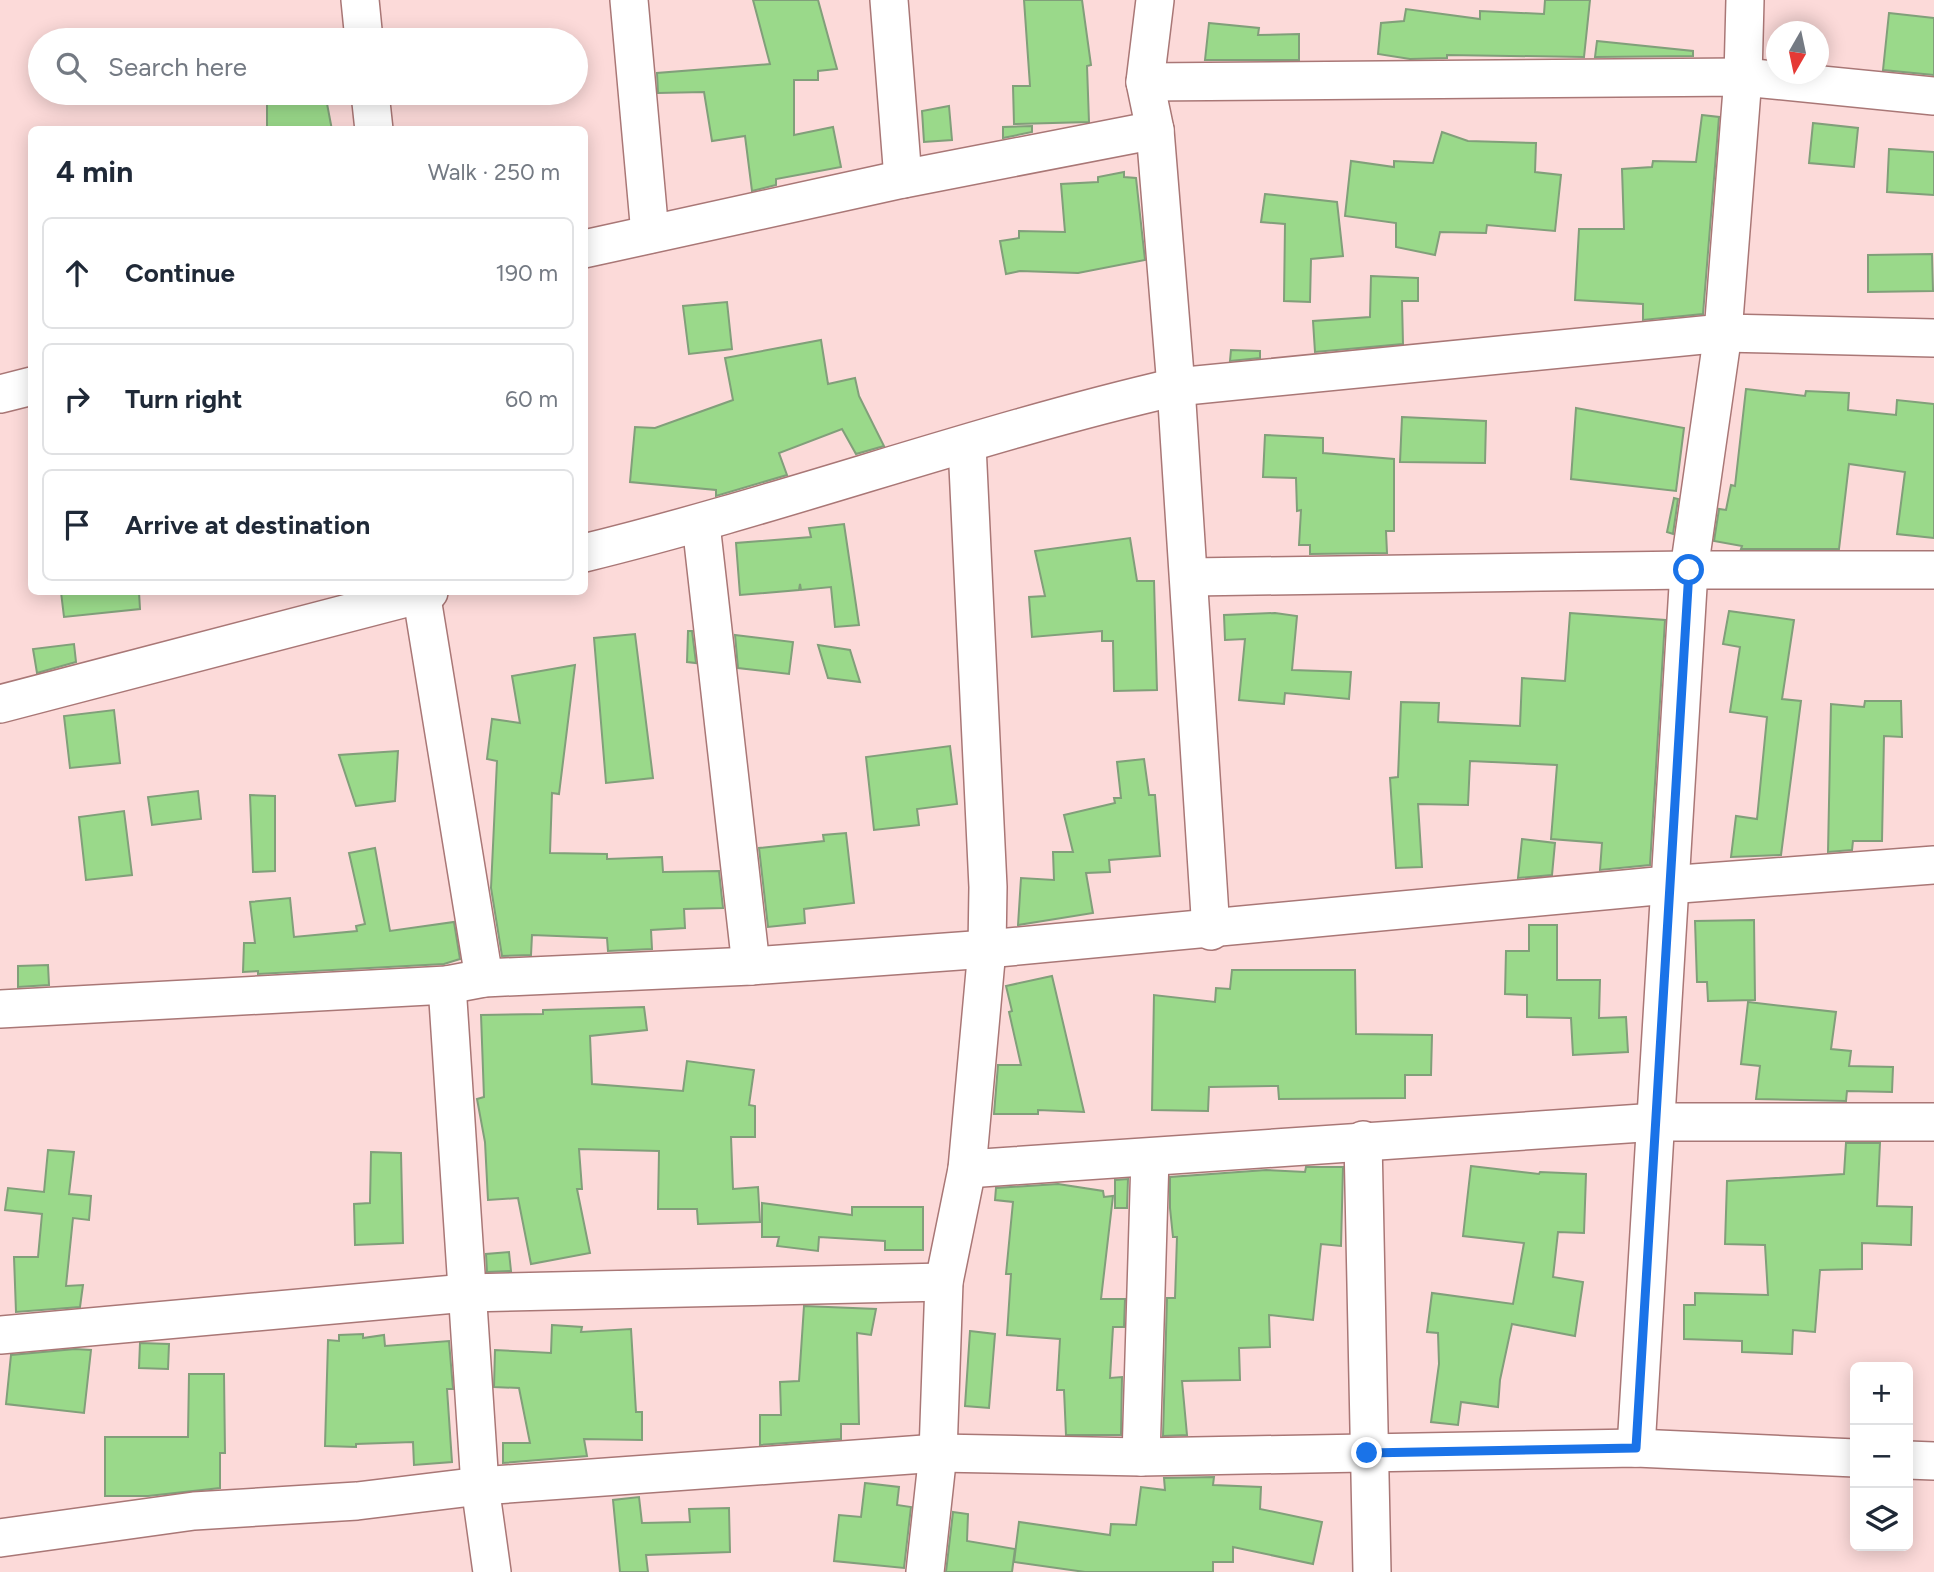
<!DOCTYPE html>
<html lang="en">
<head>
<meta charset="utf-8">
<style>
  :root { --surface:#fff; --page:#f6f6f7; --text:#1f2937; --muted:#747a83; --line:#e0e1e3 }
  body { margin:0; font-family:Figtree,sans-serif; background:var(--page); color:var(--text) }
  .controls { position:absolute; right:21px; bottom:21px; display:grid; overflow:hidden; border-radius:10px; box-shadow:0 4px 18px #0003 }
  .controls button { width:63px; height:63px; display:grid; place-items:center; padding:0; border:0; border-bottom:2px solid var(--line); background:var(--surface); color:var(--text); font:35px sans-serif }
  .compass { position:absolute; left:1766px; top:21px; width:63px; height:63px; border-radius:50%; background:var(--surface); box-shadow:0 4px 18px #0003; rotate:189deg }
  .stop { position:absolute; width:21px; height:21px; margin:-16px; border:5px solid #1a73e8; border-radius:50%; background:#fff }
  .stop.end { background:#1a73e8; border-color:#fff; box-shadow:0 2px 7px #0008 }
  .list { margin:0; padding:0; list-style:none }
  h2 { display:flex; justify-content:space-between; align-items:center; height:91px; margin:0; padding:0 28px; font-size:30px }
  h2 small { font-size:23px; font-weight:400; color:var(--muted) }
  .list li { display:grid; grid-template-columns:46px 1fr auto; gap:21px; align-items:center; box-sizing:border-box; height:112px; margin:0 14px 14px; padding:0 14px; border:2px solid var(--line); border-radius:10px }
  .list b { display:block; font-size:26px; white-space:nowrap }
  .list em { font-size:23px; font-style:normal; color:var(--muted) }
  .icon { flex:none; width:38px; height:38px; fill:none; stroke:currentColor; stroke-width:2; stroke-linecap:round; stroke-linejoin:round }
  .map { position:relative; flex:none; width:1934px; height:1572px; overflow:hidden }
  .search { position:absolute; background:var(--surface); box-shadow:0 4px 18px #0003; left:28px; top:28px; width:560px; height:77px; display:flex; align-items:center; gap:18px; box-sizing:border-box; padding:0 24px; border-radius:38px; color:var(--muted); font-size:26px }
  .panel { position:absolute; background:var(--surface); box-shadow:0 4px 18px #0003; left:28px; top:126px; width:560px; height:469px; border-radius:10px }
  .map>svg:first-child { display:block }
</style>
</head>
<body>
<div class="map">
<svg width="1934" height="1572" viewBox="0 0 1934 1572">
  <rect width="100%" height="100%" fill="#fcdad9"/>
  <g fill="#9ad98a" stroke="#819f7a" stroke-width="2">
    <polygon points="753,0 818,0 837,69 818,71 818,80 794,80 794,135 833,127 841,167 776,179 776,185 752,191 745,136 712,141 704,92 658,93 657,73 770,64"/>
    <polygon points="1024,0 1082,0 1091,65 1087,66 1089,122 1014,124 1013,86 1030,86"/>
    <polygon points="1545,0 1590,0 1584,57 1447,55 1447,58 1410,59 1378,54 1381,23 1404,21 1406,9 1480,19 1480,11 1544,14"/>
    <polygon points="1889,13 1934,18 1934,75 1883,70"/>
    <polygon points="1209,23 1259,28 1258,35 1299,34 1299,60 1205,60"/>
    <polygon points="1597,41 1693,51 1693,56 1595,57"/>
    <polygon points="267,93 325,93 332,130 267,130"/>
    <polygon points="949,106 952,140 924,142 922,111"/>
    <polygon points="1702,115 1719,117 1703,314 1643,320 1643,304 1575,300 1579,229 1624,229 1622,169 1652,167 1653,161 1696,162"/>
    <polygon points="1813,123 1858,128 1854,167 1809,163"/>
    <polygon points="1032,126 1032,132 1003,138 1003,127"/>
    <polygon points="1442,132 1468,141 1536,143 1535,172 1561,175 1555,231 1487,225 1486,233 1440,232 1435,255 1396,247 1396,223 1345,216 1351,161 1394,167 1394,161 1433,163"/>
    <polygon points="1889,149 1934,152 1934,195 1887,192"/>
    <polygon points="1124,172 1124,177 1136,178 1145,260 1078,273 1020,271 1006,274 1000,241 1019,238 1019,231 1065,232 1061,184 1098,182 1098,177"/>
    <polygon points="1265,194 1337,202 1343,256 1311,259 1310,302 1284,301 1285,224 1261,222"/>
    <polygon points="1932,254 1933,291 1868,292 1868,255"/>
    <polygon points="1371,276 1418,278 1418,301 1402,301 1403,344 1315,352 1313,321 1370,317"/>
    <polygon points="727,302 732,349 689,354 683,306"/>
    <polygon points="821,340 828,384 855,378 859,396 884,446 856,454 842,429 779,453 787,475 716,496 716,490 630,482 635,427 655,428 733,400 725,358"/>
    <polygon points="1231,350 1260,351 1260,358 1230,361"/>
    <polygon points="1746,389 1805,396 1806,391 1849,393 1848,410 1896,415 1897,400 1934,404 1934,538 1897,534 1905,472 1849,464 1839,549 1741,549 1742,546 1714,541 1719,509 1726,510 1731,485 1735,486"/>
    <polygon points="1576,408 1684,428 1676,491 1571,479"/>
    <polygon points="1402,417 1486,421 1485,463 1400,462"/>
    <polygon points="1265,435 1323,438 1323,453 1394,459 1394,531 1386,531 1387,553 1310,554 1310,545 1299,545 1301,510 1297,511 1296,478 1263,477"/>
    <polygon points="1674,498 1678,499 1673,534 1667,532"/>
    <polygon points="844,524 859,625 835,627 831,587 801,590 800,584 799,590 740,595 736,543 811,537 809,528"/>
    <polygon points="1130,538 1137,581 1154,581 1157,690 1114,691 1113,641 1102,641 1102,631 1032,637 1029,597 1045,596 1035,551"/>
    <polygon points="61,592 139,592 140,609 64,617"/>
    <polygon points="1729,611 1794,620 1782,699 1801,701 1781,855 1731,857 1736,816 1757,819 1767,717 1730,712 1740,647 1723,644"/>
    <polygon points="1275,613 1297,616 1292,670 1351,672 1349,699 1285,693 1284,704 1239,700 1245,639 1225,640 1224,615"/>
    <polygon points="1570,613 1665,620 1650,865 1600,870 1602,843 1551,839 1557,765 1470,761 1468,805 1418,804 1422,867 1396,868 1390,778 1398,777 1401,702 1439,703 1438,722 1520,726 1522,678 1565,681"/>
    <polygon points="688,631 692,631 696,663 687,662"/>
    <polygon points="635,634 653,778 606,783 594,638"/>
    <polygon points="735,635 793,642 789,674 738,668"/>
    <polygon points="74,644 76,662 37,673 33,649"/>
    <polygon points="818,645 850,650 860,682 828,678"/>
    <polygon points="575,665 559,794 552,793 550,853 607,854 607,859 662,857 663,872 719,871 723,908 684,909 685,928 651,930 652,949 608,951 607,938 532,935 531,955 502,956 491,888 497,761 487,759 492,719 520,723 512,676"/>
    <polygon points="1865,701 1901,701 1902,737 1884,736 1882,841 1853,841 1852,850 1828,852 1831,704 1864,707"/>
    <polygon points="114,710 120,763 70,768 64,716"/>
    <polygon points="950,746 957,804 917,809 919,825 874,830 866,757"/>
    <polygon points="398,751 395,801 356,806 339,755"/>
    <polygon points="1144,759 1149,795 1155,795 1160,856 1109,860 1110,872 1086,873 1093,913 1018,925 1021,878 1054,880 1053,852 1073,852 1064,815 1115,803 1114,798 1121,798 1117,762"/>
    <polygon points="198,791 201,819 152,825 148,797"/>
    <polygon points="250,795 275,796 275,871 253,872"/>
    <polygon points="124,811 132,875 86,880 79,817"/>
    <polygon points="846,833 854,903 804,909 805,923 768,927 759,848 824,841 823,835"/>
    <polygon points="1522,839 1555,843 1552,875 1518,878"/>
    <polygon points="375,848 390,931 454,922 460,959 444,964 258,974 258,971 243,972 244,943 255,943 250,902 290,898 294,937 357,931 356,926 365,924 349,853"/>
    <polygon points="1754,920 1755,1000 1708,1001 1707,982 1697,982 1695,921"/>
    <polygon points="1529,925 1557,925 1557,980 1600,980 1599,1018 1626,1017 1628,1052 1573,1055 1571,1018 1527,1017 1527,995 1505,994 1506,951 1529,951"/>
    <polygon points="48,965 49,985 18,987 18,966"/>
    <polygon points="1232,970 1355,970 1356,1034 1432,1035 1431,1075 1405,1075 1405,1098 1279,1099 1278,1086 1209,1087 1208,1111 1152,1110 1154,995 1215,1002 1216,988 1230,989"/>
    <polygon points="1052,976 1084,1112 1038,1110 1038,1114 994,1114 998,1065 1021,1065 1009,1012 1012,1011 1006,986"/>
    <polygon points="1748,1002 1836,1012 1831,1049 1851,1051 1849,1066 1893,1067 1892,1092 1847,1091 1846,1101 1756,1099 1760,1066 1741,1064"/>
    <polygon points="644,1007 647,1030 590,1036 592,1084 683,1091 687,1061 754,1070 749,1105 755,1106 755,1137 731,1137 733,1189 758,1187 760,1222 698,1224 697,1209 658,1209 659,1151 579,1149 582,1189 577,1189 590,1253 531,1264 518,1198 488,1200 485,1142 477,1099 484,1097 481,1015 543,1014 543,1010"/>
    <polygon points="1846,1143 1880,1143 1877,1206 1912,1207 1911,1245 1862,1243 1862,1269 1820,1270 1815,1332 1793,1330 1792,1354 1742,1352 1742,1341 1684,1339 1684,1305 1695,1305 1695,1293 1768,1295 1765,1245 1725,1244 1727,1181 1844,1174"/>
    <polygon points="48,1150 74,1152 69,1194 91,1196 89,1220 73,1218 66,1286 83,1285 80,1307 16,1312 14,1257 38,1257 42,1214 5,1210 8,1188 44,1192"/>
    <polygon points="371,1152 401,1153 403,1243 355,1245 354,1204 370,1203"/>
    <polygon points="1471,1166 1539,1174 1540,1172 1586,1174 1584,1233 1558,1232 1553,1277 1583,1282 1575,1336 1512,1324 1500,1380 1498,1407 1461,1402 1458,1425 1431,1422 1439,1364 1438,1333 1427,1332 1432,1293 1513,1304 1524,1243 1463,1236"/>
    <polygon points="1306,1167 1343,1167 1341,1246 1321,1244 1313,1320 1269,1315 1270,1347 1239,1348 1240,1380 1182,1381 1187,1435 1163,1436 1167,1298 1175,1298 1177,1237 1173,1237 1170,1208 1170,1177 1266,1170 1305,1172"/>
    <polygon points="1128,1179 1127,1208 1115,1208 1115,1180"/>
    <polygon points="1058,1184 1103,1191 1104,1197 1113,1196 1101,1299 1125,1299 1124,1327 1113,1327 1110,1378 1122,1377 1121,1435 1066,1435 1064,1390 1057,1390 1060,1339 1007,1335 1011,1274 1006,1274 1013,1202 995,1200 996,1188"/>
    <polygon points="762,1203 852,1215 852,1207 923,1207 923,1250 885,1250 885,1241 819,1237 818,1251 777,1246 779,1237 762,1237"/>
    <polygon points="509,1252 511,1271 487,1272 486,1254"/>
    <polygon points="804,1306 876,1309 871,1335 857,1333 859,1424 841,1424 841,1439 760,1445 760,1415 781,1415 780,1382 799,1381"/>
    <polygon points="552,1325 582,1327 581,1332 631,1329 636,1412 642,1412 642,1440 584,1439 587,1456 503,1463 503,1443 530,1443 519,1388 494,1387 495,1350 551,1353"/>
    <polygon points="970,1331 995,1334 989,1408 965,1406"/>
    <polygon points="363,1334 363,1338 384,1335 385,1346 449,1341 453,1389 447,1389 452,1462 414,1465 413,1442 356,1444 356,1447 325,1446 328,1340 339,1341 339,1335"/>
    <polygon points="140,1343 169,1344 168,1369 139,1368"/>
    <polygon points="75,1349 91,1350 84,1413 6,1404 11,1355"/>
    <polygon points="189,1374 224,1374 225,1453 220,1453 220,1488 148,1496 105,1496 105,1437 188,1437"/>
    <polygon points="1214,1477 1213,1485 1261,1487 1260,1509 1322,1522 1313,1564 1233,1547 1233,1562 1213,1562 1213,1572 1085,1572 1014,1562 1019,1522 1110,1535 1111,1524 1136,1525 1141,1487 1165,1490 1164,1478"/>
    <polygon points="865,1483 899,1487 897,1505 911,1507 904,1568 834,1561 839,1515 861,1517"/>
    <polygon points="639,1497 642,1523 690,1522 689,1509 729,1508 730,1552 646,1555 648,1572 620,1572 613,1500"/>
    <polygon points="953,1512 968,1514 967,1541 1015,1549 1012,1572 946,1572"/>
  </g>
  <g fill="none" stroke-linecap="round" stroke-linejoin="round">
    <defs>
      <g id="minor">
        <polyline points="360,0 364,40"/>
        <polyline points="629,0 650,234"/>
        <polyline points="889,0 903,179"/>
        <polyline points="1155,0 1145,82 1155,130 1176,387 1211,931"/>
        <polyline points="1145,82 1743,77 1934,96"/>
        <polyline points="370,93 374,130"/>
        <polyline points="584,249 903,179 1155,130"/>
        <polyline points="0,394 32,386"/>
        <polyline points="701,524 751,966"/>
        <path d="M584,553C784,504 977,433 1176,387L1723,333L1934,338"/>
        <polyline points="1191,577 1689,570 1934,570"/>
        <polyline points="421,592 484,978"/>
        <polyline points="0,704 429,592"/>
        <polyline points="447,985 480,1486 492,1572"/>
        <polyline points="0,1009 447,985 484,978 751,966 987,949 1667,885 1934,865"/>
        <polyline points="1363,1140 1372,1572"/>
        <polyline points="967,1169 1657,1122 1934,1122"/>
        <polyline points="0,1335 466,1293 944,1282"/>
        <polyline points="1636,1448 1689,570 1723,333 1743,77 1745,0"/>
        <polyline points="1141,1457 1150,1158"/>
        <polyline points="1908,1460 1934,1461"/>
        <polyline points="0,1538 194,1511 357,1501 480,1486 938,1453 1141,1457 1636,1448 1855,1458"/>
        <polyline points="925,1572 938,1453 944,1282 967,1169 987,949 988,887 967,445"/>
      </g>
    </defs>
    <use href="#minor" stroke="#a97776" stroke-width="40"/>
    <use href="#minor" stroke="#fff" stroke-width="37"/>
  </g>
  <g fill="none" stroke-linecap="round" stroke-linejoin="round">
    <polyline stroke="#1a73e8" stroke-width="9" points="1367,1453 1636,1448 1689,570"/>
  </g>
</svg>
<div class="controls">
<button>+</button>
<button>−</button>
<button><svg class="icon" aria-label="layers" viewBox="0 0 24 24"><path d="M12 4l9 5-9 5-9-5zM3 14l9 5 9-5"/></svg></button>
</div>
<svg class="compass" viewBox="-18 -18 36 36"><path d="M0-13l5 13h-10z" fill="#e53935"/><path d="M0 13l5-13h-10z" fill="#747a83"/></svg>
<div class="stop" style="left:1689px;top:570px"></div>
<div class="stop end" style="left:1367px;top:1453px"></div>
<div class="search"><svg class="icon" aria-label="search" viewBox="0 0 24 24"><circle cx="10" cy="10" r="6"/><path d="M15 15l6 6"/></svg>Search here</div>
<section class="panel">
<h2>4 min<small>Walk · 250 m</small></h2>
<ul class="list">
<li><svg class="icon" aria-label="ahead" viewBox="0 0 24 24"><path d="M12 20V5M6 11l6-6 6 6"/></svg><div><b>Continue</b></div><em>190 m</em></li>
<li><svg class="icon" aria-label="right" viewBox="0 0 24 24"><path d="M7 20v-9h11M14 6l5 5-5 5"/></svg><div><b>Turn right</b></div><em>60 m</em></li>
<li><svg class="icon" aria-label="arrive" viewBox="0 0 24 24"><path d="M6 21V4h12l-3 4 3 4H6"/></svg><div><b>Arrive at destination</b></div></li>
</ul>
</section>
</div>
</body>
</html>
